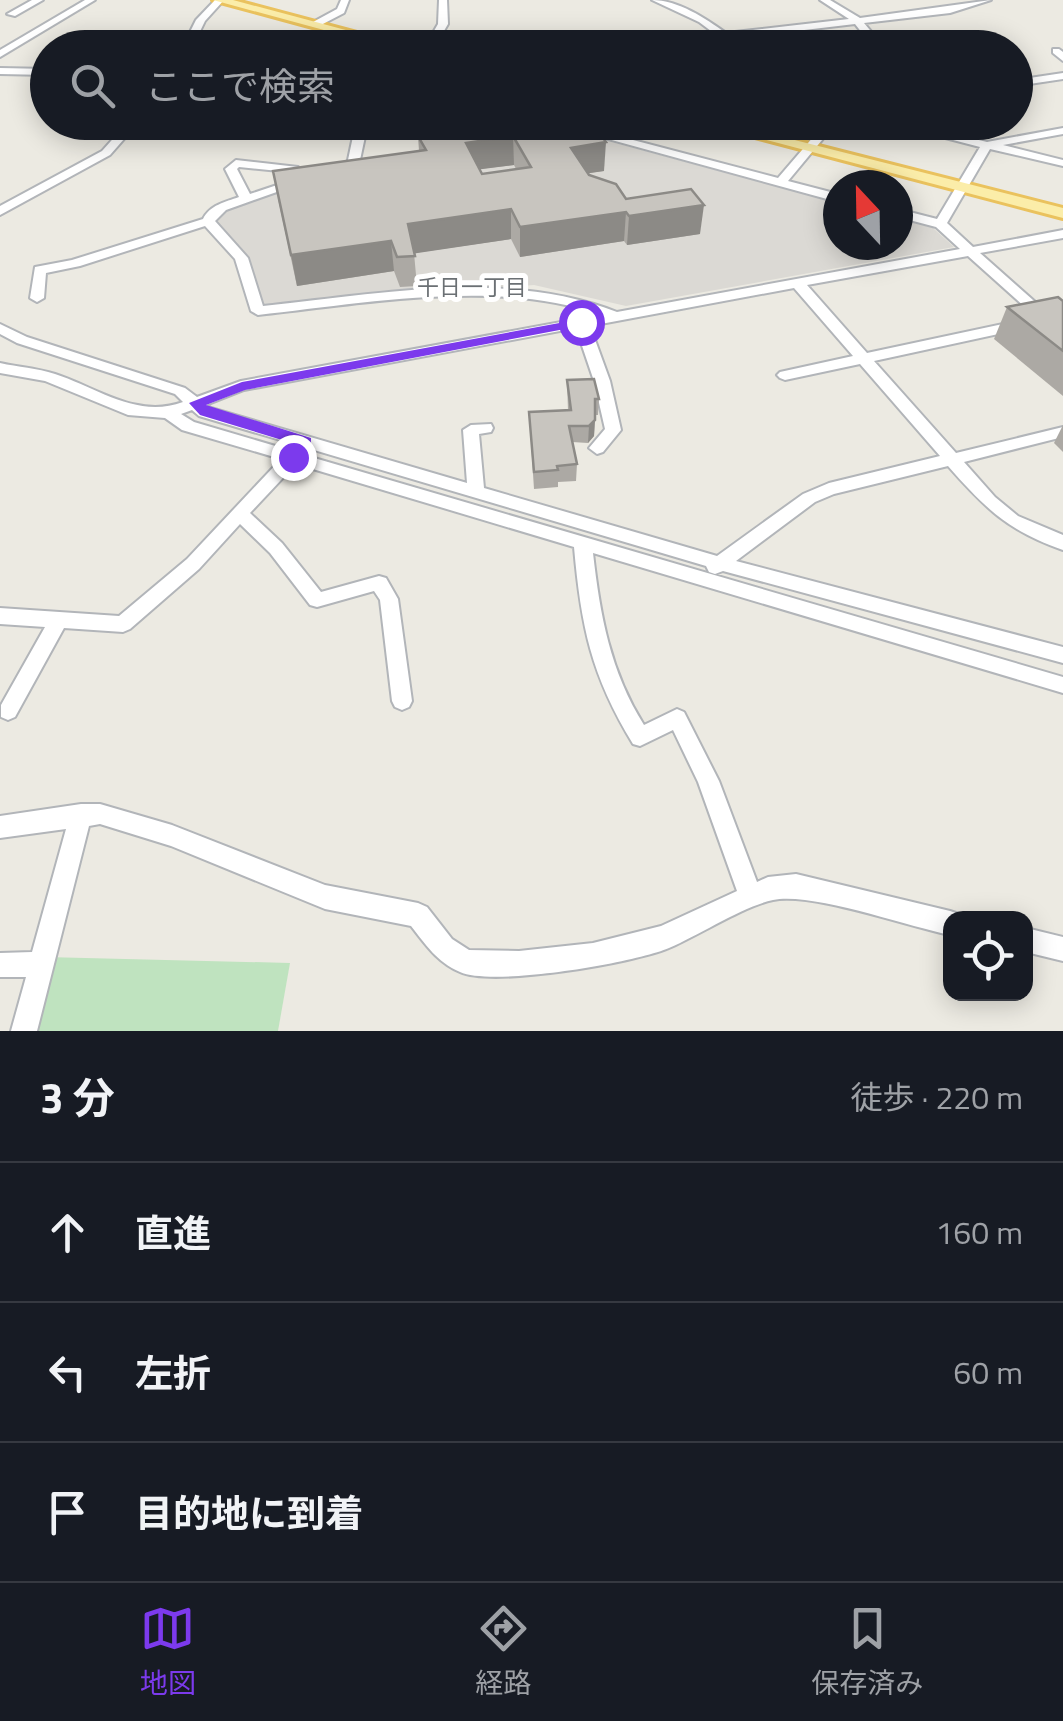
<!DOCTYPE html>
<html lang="ja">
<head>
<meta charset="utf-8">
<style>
  :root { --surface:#171b24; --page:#242831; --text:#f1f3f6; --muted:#9ea1a6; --line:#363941; --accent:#7c3aed }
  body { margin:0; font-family:"Titillium Web","Noto Sans JP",sans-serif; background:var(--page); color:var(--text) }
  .controls { position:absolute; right:30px; bottom:30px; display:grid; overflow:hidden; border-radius:20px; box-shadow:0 5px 25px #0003 }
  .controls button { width:90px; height:90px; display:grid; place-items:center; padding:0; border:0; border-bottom:2px solid var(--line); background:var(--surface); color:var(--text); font:50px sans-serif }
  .compass { position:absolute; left:823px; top:170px; width:90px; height:90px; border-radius:50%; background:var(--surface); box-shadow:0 5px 25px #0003; rotate:338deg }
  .stop { position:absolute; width:30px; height:30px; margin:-22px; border:8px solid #7c3aed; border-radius:50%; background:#fff }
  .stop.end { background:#7c3aed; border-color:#fff; box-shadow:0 2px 10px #0008 }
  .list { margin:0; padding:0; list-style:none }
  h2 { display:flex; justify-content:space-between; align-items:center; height:130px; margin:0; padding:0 40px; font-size:42px }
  h2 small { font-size:32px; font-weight:400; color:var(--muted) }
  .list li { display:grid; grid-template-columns:65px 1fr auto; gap:30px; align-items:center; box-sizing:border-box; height:140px; padding:0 40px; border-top:2px solid var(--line) }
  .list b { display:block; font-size:38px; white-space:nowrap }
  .list em { font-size:32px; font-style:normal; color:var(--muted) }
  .icon { flex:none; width:55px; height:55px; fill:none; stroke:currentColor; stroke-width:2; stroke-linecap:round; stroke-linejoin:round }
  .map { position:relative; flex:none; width:1063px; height:1031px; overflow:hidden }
  .search { position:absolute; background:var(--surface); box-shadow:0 5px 25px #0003; left:30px; right:30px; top:30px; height:110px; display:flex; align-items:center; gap:25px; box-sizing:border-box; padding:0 35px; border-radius:55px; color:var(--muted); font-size:38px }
  .sheet { height:550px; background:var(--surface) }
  nav { display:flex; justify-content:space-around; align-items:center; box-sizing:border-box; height:140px; border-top:2px solid var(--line); background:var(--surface); font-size:28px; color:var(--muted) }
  nav a { display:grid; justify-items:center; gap:5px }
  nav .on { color:var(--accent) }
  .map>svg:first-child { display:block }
</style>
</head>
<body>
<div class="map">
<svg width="1063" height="1031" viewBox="0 0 1063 1031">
  <rect width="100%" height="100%" fill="#eceae2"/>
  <polygon fill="#dbd9d4" points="541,123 838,203 838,245 898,245 898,219 933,228 954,247 626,306 534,285 261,305 248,257 214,219 225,209 300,184"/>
  <polygon fill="#bfe3bf" points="45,957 290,963 278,1031 24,1031"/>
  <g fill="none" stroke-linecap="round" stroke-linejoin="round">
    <defs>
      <g id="minor">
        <polygon points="32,0 43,0 15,16 7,14"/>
        <polygon points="85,0 95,0 0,57 0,50"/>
        <polygon points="215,0 224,0 205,21 192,48 182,48 196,20"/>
        <polygon points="341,0 349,0 344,13 319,26 313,26 313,22 337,9"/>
        <polygon points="439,0 447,0 448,24 434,48 424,48 438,24"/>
        <path d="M652,0C678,0 705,18 726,33L849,19L820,0H830L860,18L991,0L950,13L864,23L885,48H874L855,24L653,48H619L715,34L699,22Z"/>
        <polygon points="1053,49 1059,49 1063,52 1063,61 1053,53"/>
        <polygon points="0,68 48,69 48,75 0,74"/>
        <polygon points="1063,73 1063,79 1016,86 1016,80"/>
        <polygon points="128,122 139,122 110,155 0,215 0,206 102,151"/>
        <polygon points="352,122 363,122 367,127 360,160 351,173 332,176 332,170 343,168 348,160 355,127"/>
        <polygon points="546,122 566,122 622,137 640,122 652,122 633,140 778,178 826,122 837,122 788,181 838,194 838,202"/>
        <path d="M884,122H905L987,142L1063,128V134L1003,145L1063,160V166L990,149L947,223L973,247L1063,230V238L980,253L1050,315L1063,312V320L1057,321L1063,326V338L1044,324L874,361L956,453L1063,427V437L964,462L995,497L1018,516L1063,535V550C1008,531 985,508 948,466L834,494L815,502L736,561L1063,647V663L723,571L715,574L709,572L706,566L199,416L192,410L181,414L194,422L289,450L298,445L304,447L306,451L304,455L1063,677V693L593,553C600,615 610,671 644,725L677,709L684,712L719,781L757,882L768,877L796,874L950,911L959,914L960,918H950V935C906,926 812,892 773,900C744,906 699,935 669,948C634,963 493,987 460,972C437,962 426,945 411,926L325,909L171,846L100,824L89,826L37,1031H11L26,977H0V953L32,952L66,829L0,838V816L81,804H100L172,825L325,885L418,903L427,907L452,939L469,950L519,951L593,943L661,926L737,891L698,782L673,730L640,746L633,744C591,675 581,626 574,547L296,464L250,513L282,543L321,592L379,576L386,578L398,599L412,701L409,707L402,710L395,707L392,701L380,600L374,591L317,607L310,605L270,553L240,524L199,569L130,629L123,632L64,628L15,717L8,720L1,717V705L45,627L0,624V608L119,616L187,559L281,459L182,430L165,418L128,415L45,381L0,373V363C18,367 37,368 55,374C98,388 137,419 183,402L175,394L17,343L0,334V324L27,337L185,388L197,397L241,381L599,315C503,278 359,304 258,315L251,311L235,259L205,226L80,266L46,273L44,298L37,302L30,298L35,267L72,260L203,219C210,205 225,202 239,197L225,169L236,160L298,167L305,182L226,210L215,221L248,258L263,306C378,294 506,269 617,312L960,249L936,227L898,217V209L937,219L980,147ZM239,167L289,172L292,180L250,194L237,169ZM968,256L1036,317L867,353L807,285ZM794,288L853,356L780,372L777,375L780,378L785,380L860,364L940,456L829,483L803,494L717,556L484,488L479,434L491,432L493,428L491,424L471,425L463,430L467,483L211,408L206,405L244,390L576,328L594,381L605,429L589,448L597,454L603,452L621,430L610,381L590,326Z"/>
        <polygon points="1026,928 1063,937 1063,961 1026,952"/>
      </g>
      <g id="major">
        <polygon points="213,0 233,0 413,48 390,48"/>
        <polygon points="698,122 724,122 1063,208 1063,218"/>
      </g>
    </defs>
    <use href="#minor" stroke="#b2b5b9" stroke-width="4"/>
    <use href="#major" stroke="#eac25e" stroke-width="6"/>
    <use href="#minor" fill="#fff" fill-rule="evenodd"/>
    <use href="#major" fill="#fbeda9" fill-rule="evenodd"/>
  </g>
  <g fill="#aca9a4" fill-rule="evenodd">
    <path d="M484,122L604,171L588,173L626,199L700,234L627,245L624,241L520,257L511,239L414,253L417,286L400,287L394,271L297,286L278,199L419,151L418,136ZM514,165L516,169L482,174L479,169Z"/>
    <polygon points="1063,301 1063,396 994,339 1007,307"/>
    <polygon points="567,380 599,399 598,415 595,415 594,436 588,443 572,442 577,464 576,481 558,482 558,487 534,489 529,412 568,411"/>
    <polygon points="1063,425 1063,452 1054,443"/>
  </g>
  <g fill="#8c8a86">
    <polygon points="513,136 514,165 467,171 466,143"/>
    <polygon points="606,142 604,171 570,176 571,148"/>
    <polygon points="704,205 700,234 627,245 629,216"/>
    <polygon points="511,209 511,239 411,254 408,224"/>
    <polygon points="626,212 624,241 520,257 520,227"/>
    <polygon points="391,241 394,271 297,286 291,255"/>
    <polygon points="595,420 594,436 588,443 589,426"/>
  </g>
  <g fill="#c8c5bf" stroke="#8c8a86" stroke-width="2.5" fill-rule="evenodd">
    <path d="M484,122H591L606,142L571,148L589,175L616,184L626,199L691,189L704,205L629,216L626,212L520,227L511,209L408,224L415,256L397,257L391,241L291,255L273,171L426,150L418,136ZM513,136L531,167L482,174L466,143Z"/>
    <polygon points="1058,297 1063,301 1063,351 1007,307"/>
    <polygon points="594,379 599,399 595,399 595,420 589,426 569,426 577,464 557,466 558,470 534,472 529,412 571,410 567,380"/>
  </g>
  <polygon fill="#7c3aed" points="581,319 588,322 586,325 245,390 206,405 311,438 311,445 293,462 285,457 295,444 200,415 189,403 242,382"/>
  <g text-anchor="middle" stroke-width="10" stroke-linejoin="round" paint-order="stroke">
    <g font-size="22" fill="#6b7074" stroke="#fff">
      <text x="472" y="295">千日一丁目</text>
    </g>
  </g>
</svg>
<div class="controls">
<button><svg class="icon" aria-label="locate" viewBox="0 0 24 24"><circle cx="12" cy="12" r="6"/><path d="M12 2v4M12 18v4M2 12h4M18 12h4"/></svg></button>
</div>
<svg class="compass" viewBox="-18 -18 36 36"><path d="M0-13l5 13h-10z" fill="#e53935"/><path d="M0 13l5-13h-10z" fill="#9ea1a6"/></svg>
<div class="stop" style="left:581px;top:322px"></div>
<div class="stop end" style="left:293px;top:457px"></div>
<div class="search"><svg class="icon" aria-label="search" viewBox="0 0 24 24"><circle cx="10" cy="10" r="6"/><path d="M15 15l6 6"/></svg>ここで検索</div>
</div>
<section class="sheet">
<h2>3 分<small>徒歩 · 220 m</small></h2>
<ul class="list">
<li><svg class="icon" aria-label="ahead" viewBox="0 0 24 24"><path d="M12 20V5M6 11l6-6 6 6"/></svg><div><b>直進</b></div><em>160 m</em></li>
<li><svg class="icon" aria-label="left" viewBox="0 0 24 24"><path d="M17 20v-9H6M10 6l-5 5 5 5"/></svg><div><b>左折</b></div><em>60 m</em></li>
<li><svg class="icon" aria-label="arrive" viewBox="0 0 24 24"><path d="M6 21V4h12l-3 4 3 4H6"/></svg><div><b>目的地に到着</b></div></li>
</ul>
</section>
<nav>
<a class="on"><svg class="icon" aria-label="map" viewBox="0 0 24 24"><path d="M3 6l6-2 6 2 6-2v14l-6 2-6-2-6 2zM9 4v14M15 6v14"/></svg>地図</a>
<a><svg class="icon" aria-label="directions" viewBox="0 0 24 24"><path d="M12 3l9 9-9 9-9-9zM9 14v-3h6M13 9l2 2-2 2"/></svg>経路</a>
<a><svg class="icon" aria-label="saved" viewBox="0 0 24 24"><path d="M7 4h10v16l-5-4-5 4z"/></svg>保存済み</a>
</nav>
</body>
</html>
